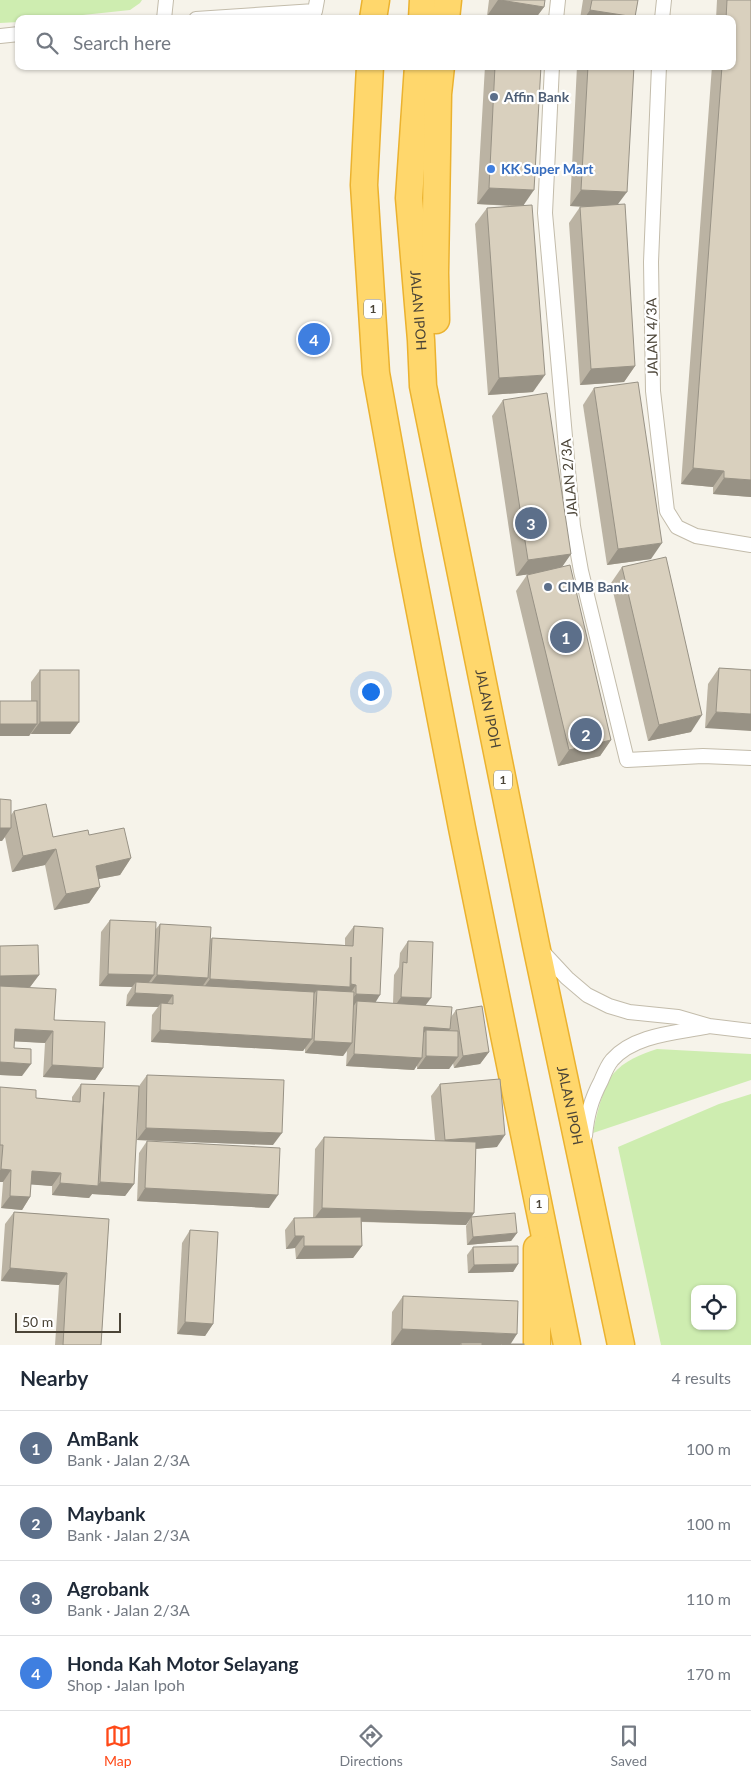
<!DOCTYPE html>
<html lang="en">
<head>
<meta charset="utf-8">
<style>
  :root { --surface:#fff; --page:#f2f2f3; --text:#1f2937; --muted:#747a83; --line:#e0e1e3; --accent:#ff4918 }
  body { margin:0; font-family:Lato,sans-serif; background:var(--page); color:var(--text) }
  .controls { position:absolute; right:15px; bottom:15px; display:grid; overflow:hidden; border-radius:10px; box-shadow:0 1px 4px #0004 }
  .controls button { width:45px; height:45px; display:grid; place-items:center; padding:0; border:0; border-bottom:1px solid var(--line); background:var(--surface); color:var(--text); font:25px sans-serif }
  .scale { position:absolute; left:15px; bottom:12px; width:106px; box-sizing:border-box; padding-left:5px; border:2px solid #4b4437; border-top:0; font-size:14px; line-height:18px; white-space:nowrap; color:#4b4437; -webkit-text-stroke:4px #fff; paint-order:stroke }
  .you { position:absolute; left:370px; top:691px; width:18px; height:18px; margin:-12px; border:4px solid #fff; border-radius:50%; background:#1a73e8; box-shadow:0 0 0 8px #1a73e833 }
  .badge { display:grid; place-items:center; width:32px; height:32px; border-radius:50%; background:var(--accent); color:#fff; font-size:16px; font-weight:700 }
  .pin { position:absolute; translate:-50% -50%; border:2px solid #fff; box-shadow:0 1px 5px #0006 }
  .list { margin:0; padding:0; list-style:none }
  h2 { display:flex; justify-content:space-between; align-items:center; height:65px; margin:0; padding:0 20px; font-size:21px }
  h2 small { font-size:16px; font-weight:400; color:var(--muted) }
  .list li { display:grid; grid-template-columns:32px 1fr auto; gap:15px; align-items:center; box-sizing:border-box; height:75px; padding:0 20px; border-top:1px solid var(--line) }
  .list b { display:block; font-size:19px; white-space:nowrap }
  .list p { margin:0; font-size:16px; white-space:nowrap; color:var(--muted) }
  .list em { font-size:16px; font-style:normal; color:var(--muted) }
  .icon { flex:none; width:28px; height:28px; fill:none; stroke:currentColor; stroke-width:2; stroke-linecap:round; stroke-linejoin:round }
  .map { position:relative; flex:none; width:751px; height:1345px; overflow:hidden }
  .search { position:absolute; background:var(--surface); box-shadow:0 1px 4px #0004; left:15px; right:15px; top:15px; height:55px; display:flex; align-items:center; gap:12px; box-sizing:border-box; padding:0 18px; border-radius:10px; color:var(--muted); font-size:19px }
  .sheet { height:365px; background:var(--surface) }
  nav { display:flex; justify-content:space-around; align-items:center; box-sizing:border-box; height:70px; border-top:1px solid var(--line); background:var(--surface); font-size:14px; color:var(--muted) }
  nav a { display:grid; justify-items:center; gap:2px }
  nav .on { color:var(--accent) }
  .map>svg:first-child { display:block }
</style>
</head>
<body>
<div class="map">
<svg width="751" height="1345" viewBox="0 0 751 1345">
  <rect width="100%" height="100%" fill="#f6f3ea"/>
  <g fill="#ceedb0" fill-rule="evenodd">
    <polygon points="0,0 142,0 140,3 130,10 45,19 19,19 19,22 0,23"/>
    <path d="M657,1049L751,1054V1080L593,1133C596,1116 603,1087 613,1074C624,1061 641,1054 657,1049Z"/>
    <path d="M751,1094V1345H661L618,1147L719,1104ZM695,1289H732V1326H695Z"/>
  </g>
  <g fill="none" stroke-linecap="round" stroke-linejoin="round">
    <defs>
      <g id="street">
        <polyline points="164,19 166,0"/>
        <polyline points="196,19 315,11 317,0"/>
        <polyline points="556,19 558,0"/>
        <polyline points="662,19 664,0"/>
        <polyline points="0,36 19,34"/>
        <polyline points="552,66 545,213 573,526 581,571 627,760 703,756 751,758"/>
        <polyline points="659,66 651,262 653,391 667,511 677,527 696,536 751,545"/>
        <polyline points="540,949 567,978 587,995 609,1006 629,1012 678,1017 709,1026 751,1031"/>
        <path d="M585,1136C587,1115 591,1100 601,1081C604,1074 607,1066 612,1060C634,1035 675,1033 706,1027"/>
      </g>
      <g id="highway">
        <polyline points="373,19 376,0"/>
        <polyline points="422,19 423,0"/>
        <polyline points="446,19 448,0"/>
        <polyline points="370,66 364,185 376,373 408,550 462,828 567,1345"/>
        <path id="s1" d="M418,66L409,198L421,340L423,386L536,945L621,1345"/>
        <polyline points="436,320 435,273 438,94 441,66"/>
        <polyline points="537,1248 537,1345"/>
      </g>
    </defs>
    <use href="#street" stroke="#c3bcab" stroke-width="16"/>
    <use href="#highway" stroke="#ebb22f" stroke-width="29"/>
    <use href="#street" stroke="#fff" stroke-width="14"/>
    <use href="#highway" stroke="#ffd76c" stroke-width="26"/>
  </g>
  <g fill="#bbb3a3">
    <polygon points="489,0 545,0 544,7 535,19 506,19 487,16"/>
    <polygon points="583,0 638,0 634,19 580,19"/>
    <polygon points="717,0 751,0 751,497 713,494 713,487 681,484 712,66 732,66 732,19 716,19"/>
    <polygon points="485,66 541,66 524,205 533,392 488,395 475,224 487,208 512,206 477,204"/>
    <polygon points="577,66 634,66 618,205 635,366 624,382 580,385 569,223 580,207 586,207 570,206"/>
    <polygon points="594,388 651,559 607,565 583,405"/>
    <polygon points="503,400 571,554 562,566 611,740 600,756 558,766 516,591 527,575 530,574 516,576 492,416"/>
    <polygon points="622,567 691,732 648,741 611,583"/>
    <polygon points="719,668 751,670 705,728 708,684"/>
    <polygon points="40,670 79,722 70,734 31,734 31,733 29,736 31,701 31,682"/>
    <polygon points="14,811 53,837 89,835 131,858 120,875 98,879 100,887 89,903 54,910 45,865 12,872 5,837 2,841 11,815"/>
    <polygon points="110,920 155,930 160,924 210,940 212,938 345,945 345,938 354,926 375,1002 393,1003 394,975 399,967 400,953 408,941 426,1005 451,1017 456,1010 489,1052 480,1064 454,1068 453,1063 449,1069 417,1069 417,1065 414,1070 346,1066 347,1051 343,1056 305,1053 305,1047 303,1051 151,1042 152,1015 158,1007 126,1006 127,995 132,987 99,986 101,932"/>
    <polygon points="0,946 39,975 30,987 22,987 103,1068 95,1080 43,1077 45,1043 15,1041 14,1048 22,1076 0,1075"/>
    <polygon points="147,1075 273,1145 137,1140 138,1104 134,1184 125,1196 92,1194 89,1198 52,1195 52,1186 31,1184 30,1197 22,1210 1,1208 3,1182 0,1182 0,1087 36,1098 72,1101 72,1097 81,1084 139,1086"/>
    <polygon points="440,1084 497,1147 476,1149 474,1213 466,1225 362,1222 362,1246 353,1258 296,1259 295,1248 286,1249 285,1230 294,1218 313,1218 315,1149 324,1137 435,1140 431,1096"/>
    <polygon points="147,1141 269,1208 137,1201 139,1153"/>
    <polygon points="14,1212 109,1219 101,1345 55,1345 59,1285 1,1281 5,1224"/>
    <polygon points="471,1217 517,1233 511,1241 467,1245 466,1226"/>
    <polygon points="190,1230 213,1324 205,1336 177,1334 182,1243"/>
    <polygon points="473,1247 518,1264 513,1272 468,1273 467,1255"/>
    <polygon points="403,1296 510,1344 524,1345 391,1345 392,1312"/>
  </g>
  <g fill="#989285">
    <polygon points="498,0 500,0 544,7 535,19 506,19 487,16"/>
    <polygon points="590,10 635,17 634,19 584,19"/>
    <polygon points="489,188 534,190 523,206 477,204"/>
    <polygon points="581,190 627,192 615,208 570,206"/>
    <polygon points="635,366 624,382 580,385 591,369"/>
    <polygon points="545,375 533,392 488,395 499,378"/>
    <polygon points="693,468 724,471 713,487 681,484"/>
    <polygon points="724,478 751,480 751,497 713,494"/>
    <polygon points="662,543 651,559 607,565 618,549"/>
    <polygon points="571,554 560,570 516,576 528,560"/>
    <polygon points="716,712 751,714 751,731 705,728"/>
    <polygon points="702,715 691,732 648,741 659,725"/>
    <polygon points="40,722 79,722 70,734 31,734"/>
    <polygon points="0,724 37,724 29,736 0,736"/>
    <polygon points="611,740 600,756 558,766 569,750"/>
    <polygon points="0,828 11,828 2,841 0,841"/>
    <polygon points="56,849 45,865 12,872 23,856"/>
    <polygon points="131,858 120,875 84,882 96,866"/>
    <polygon points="100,887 89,903 54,910 66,894"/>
    <polygon points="108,974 154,975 145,988 136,982 132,987 99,986"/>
    <polygon points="39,975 30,987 0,988 0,976"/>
    <polygon points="157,975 208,978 200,990 148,987"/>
    <polygon points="210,979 349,987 351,984 356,985 348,997 317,990 311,998 201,991"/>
    <polygon points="135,993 173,995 165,1007 161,1003 158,1007 126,1006"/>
    <polygon points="356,994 380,995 372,1008 357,1001 353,1007 347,1006"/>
    <polygon points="401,997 431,998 422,1010 393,1009"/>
    <polygon points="424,1027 450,1029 442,1041 426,1030 419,1040"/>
    <polygon points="15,1029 53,1031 45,1043 7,1041"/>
    <polygon points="160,1030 312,1039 303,1051 151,1042"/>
    <polygon points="314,1041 352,1043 343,1056 305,1053"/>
    <polygon points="489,1052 480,1064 454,1068 463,1056"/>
    <polygon points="354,1054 422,1058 414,1070 346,1066"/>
    <polygon points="426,1056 458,1057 449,1069 417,1069"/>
    <polygon points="0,1062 31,1064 22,1076 0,1075"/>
    <polygon points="52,1065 103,1068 95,1080 43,1077"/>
    <polygon points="146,1128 282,1133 273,1145 137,1140"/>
    <polygon points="505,1135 497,1147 436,1152 445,1140"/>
    <polygon points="1,1169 11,1170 3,1182 0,1182 0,1170"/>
    <polygon points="32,1171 61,1173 52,1186 24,1184"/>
    <polygon points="100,1182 134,1184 125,1196 92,1194 89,1198 52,1195 60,1183 97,1186"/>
    <polygon points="145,1188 278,1195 269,1208 137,1201"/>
    <polygon points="10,1196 30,1197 22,1210 1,1208"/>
    <polygon points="322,1208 474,1213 466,1225 313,1220"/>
    <polygon points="517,1233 511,1241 467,1245 473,1237"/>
    <polygon points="295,1236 304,1236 295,1248 286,1249"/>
    <polygon points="304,1246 362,1246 353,1258 296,1259"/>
    <polygon points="518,1264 513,1272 468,1273 474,1265"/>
    <polygon points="10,1268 67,1273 59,1285 1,1281"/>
    <polygon points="185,1322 213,1324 205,1336 177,1334"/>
    <polygon points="402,1329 517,1334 510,1345 502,1344 501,1345 461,1345 461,1343 460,1345 391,1345"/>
  </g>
  <g fill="#d9d0be" stroke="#989285">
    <polygon points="500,0 545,0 544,7"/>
    <polygon points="592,0 638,0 635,17 590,10"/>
    <polygon points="727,0 751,0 751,480 724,478 724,471 693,468 722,66 732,66 732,19 726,19"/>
    <polygon points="495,66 541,66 534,190 489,188"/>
    <polygon points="588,66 634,66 627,192 581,190"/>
    <polygon points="625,204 635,366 591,369 580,207"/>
    <polygon points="532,205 545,375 499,378 487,208"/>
    <polygon points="638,382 662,543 618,549 594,388"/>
    <polygon points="547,393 571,554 528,560 503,400"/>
    <polygon points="666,557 702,715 659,725 622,567"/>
    <polygon points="570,565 611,740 569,750 527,575"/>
    <polygon points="719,668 751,670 751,714 716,712"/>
    <rect x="40" y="670" width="39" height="52"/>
    <rect x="0" y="701" width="37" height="23"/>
    <polygon points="0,799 11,800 11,828 0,828"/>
    <polygon points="46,804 53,837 88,830 89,835 124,828 131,858 96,866 100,887 66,894 56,849 23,856 14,811"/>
    <polygon points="110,920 156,922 154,975 108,974"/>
    <polygon points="160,924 211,927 208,978 157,975"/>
    <polygon points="354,926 383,928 380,995 356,994 356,985 351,984 351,957 350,987 210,979 212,938 353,946"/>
    <polygon points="408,941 433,942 431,998 401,997 403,962 407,963"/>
    <polygon points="38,945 39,975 0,976 0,946"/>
    <polygon points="136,982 314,992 312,1039 160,1030 161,1003 173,1004 173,995 135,993"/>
    <polygon points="0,986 56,989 54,1020 105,1022 103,1068 52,1065 53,1031 15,1029 14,1048 31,1049 31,1064 0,1062"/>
    <polygon points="317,990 354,992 352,1043 314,1041"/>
    <polygon points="357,1001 452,1007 450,1029 424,1027 422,1058 354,1054"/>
    <polygon points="482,1006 489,1052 463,1056 456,1010"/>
    <polygon points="426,1030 458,1031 458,1057 426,1056"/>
    <polygon points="147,1075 284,1080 282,1133 146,1128"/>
    <polygon points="500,1079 505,1135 445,1140 440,1084"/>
    <polygon points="81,1084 139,1086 134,1184 100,1182 104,1092 98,1186 60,1183 61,1173 32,1171 30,1197 10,1196 11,1170 1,1169 3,1145 0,1145 0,1087 36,1090 36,1098 80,1102"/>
    <polygon points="324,1137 476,1142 474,1213 322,1208"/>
    <polygon points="147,1141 280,1148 278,1195 145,1188"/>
    <polygon points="14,1212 109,1219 101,1345 63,1345 67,1273 10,1268"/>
    <polygon points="515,1213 517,1233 473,1237 471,1217"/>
    <polygon points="361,1217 362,1246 304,1246 304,1236 295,1236 294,1218"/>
    <polygon points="190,1230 218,1232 213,1324 185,1322"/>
    <polygon points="518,1246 518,1264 474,1265 473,1247"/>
    <polygon points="403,1296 518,1301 517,1334 402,1329"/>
    <rect x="461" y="1343" width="21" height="2"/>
    <rect x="502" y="1344" width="22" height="1"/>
  </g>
  <g fill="#5c6f8a" stroke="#fff" stroke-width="2">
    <circle cx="494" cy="97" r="5"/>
    <circle cx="548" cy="587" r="5"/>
  </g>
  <circle fill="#3f7fe0" stroke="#fff" stroke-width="2" cx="491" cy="169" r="5"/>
  <g text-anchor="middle" stroke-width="4.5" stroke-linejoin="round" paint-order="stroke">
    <g fill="#fff" stroke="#817c73" stroke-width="1">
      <rect x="364" y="299.5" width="18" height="19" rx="4"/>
      <rect x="494" y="770.5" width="18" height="19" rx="4"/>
      <rect x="530" y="1194.5" width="18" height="19" rx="4"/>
    </g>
    <g font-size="12" font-weight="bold" fill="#4b4437">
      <text x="373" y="313">1</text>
      <text x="503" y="784">1</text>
      <text x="539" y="1208">1</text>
    </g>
    <g font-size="14" font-weight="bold" fill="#4e5e75" stroke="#fff" text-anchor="start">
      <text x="504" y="102">Affin Bank</text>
      <text x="558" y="592">CIMB Bank</text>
    </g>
    <g font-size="14" font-weight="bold" fill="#366cbe" stroke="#fff" text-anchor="start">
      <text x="501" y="174">KK Super Mart</text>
    </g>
    <g font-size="14" fill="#4b4437" stroke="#fff">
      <text dy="5" stroke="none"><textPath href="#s1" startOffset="245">JALAN IPOH</textPath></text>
      <text transform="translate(652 337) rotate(-91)" y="5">JALAN 4/3A</text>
      <text transform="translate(569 478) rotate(-95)" y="5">JALAN 2/3A</text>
      <text dy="5" stroke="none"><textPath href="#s1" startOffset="650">JALAN IPOH</textPath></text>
      <text dy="5" stroke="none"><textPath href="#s1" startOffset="1055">JALAN IPOH</textPath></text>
    </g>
  </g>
</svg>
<div class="controls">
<button><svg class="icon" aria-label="locate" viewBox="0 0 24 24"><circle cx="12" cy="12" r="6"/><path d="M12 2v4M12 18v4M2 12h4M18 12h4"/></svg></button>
</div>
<div class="scale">50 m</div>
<div class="you"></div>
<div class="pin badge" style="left:566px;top:637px;background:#5c6f8a">1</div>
<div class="pin badge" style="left:586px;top:734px;background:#5c6f8a">2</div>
<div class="pin badge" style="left:531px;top:523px;background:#5c6f8a">3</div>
<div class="pin badge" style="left:314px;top:339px;background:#3f7fe0">4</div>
<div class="search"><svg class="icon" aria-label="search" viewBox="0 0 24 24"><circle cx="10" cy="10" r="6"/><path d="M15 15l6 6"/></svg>Search here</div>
</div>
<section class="sheet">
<h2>Nearby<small>4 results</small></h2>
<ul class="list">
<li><span class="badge" style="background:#5c6f8a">1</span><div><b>AmBank</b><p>Bank · Jalan 2/3A</p></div><em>100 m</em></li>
<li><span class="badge" style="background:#5c6f8a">2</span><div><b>Maybank</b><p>Bank · Jalan 2/3A</p></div><em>100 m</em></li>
<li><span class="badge" style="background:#5c6f8a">3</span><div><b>Agrobank</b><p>Bank · Jalan 2/3A</p></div><em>110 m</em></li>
<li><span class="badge" style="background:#3f7fe0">4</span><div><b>Honda Kah Motor Selayang</b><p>Shop · Jalan Ipoh</p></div><em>170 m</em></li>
</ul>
</section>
<nav>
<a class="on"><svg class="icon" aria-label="map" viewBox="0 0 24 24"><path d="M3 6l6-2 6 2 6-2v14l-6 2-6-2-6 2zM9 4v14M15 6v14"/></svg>Map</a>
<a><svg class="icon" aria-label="directions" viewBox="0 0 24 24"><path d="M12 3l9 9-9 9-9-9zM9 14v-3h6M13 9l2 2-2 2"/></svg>Directions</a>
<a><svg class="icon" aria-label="saved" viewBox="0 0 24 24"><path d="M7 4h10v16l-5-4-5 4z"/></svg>Saved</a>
</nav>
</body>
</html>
